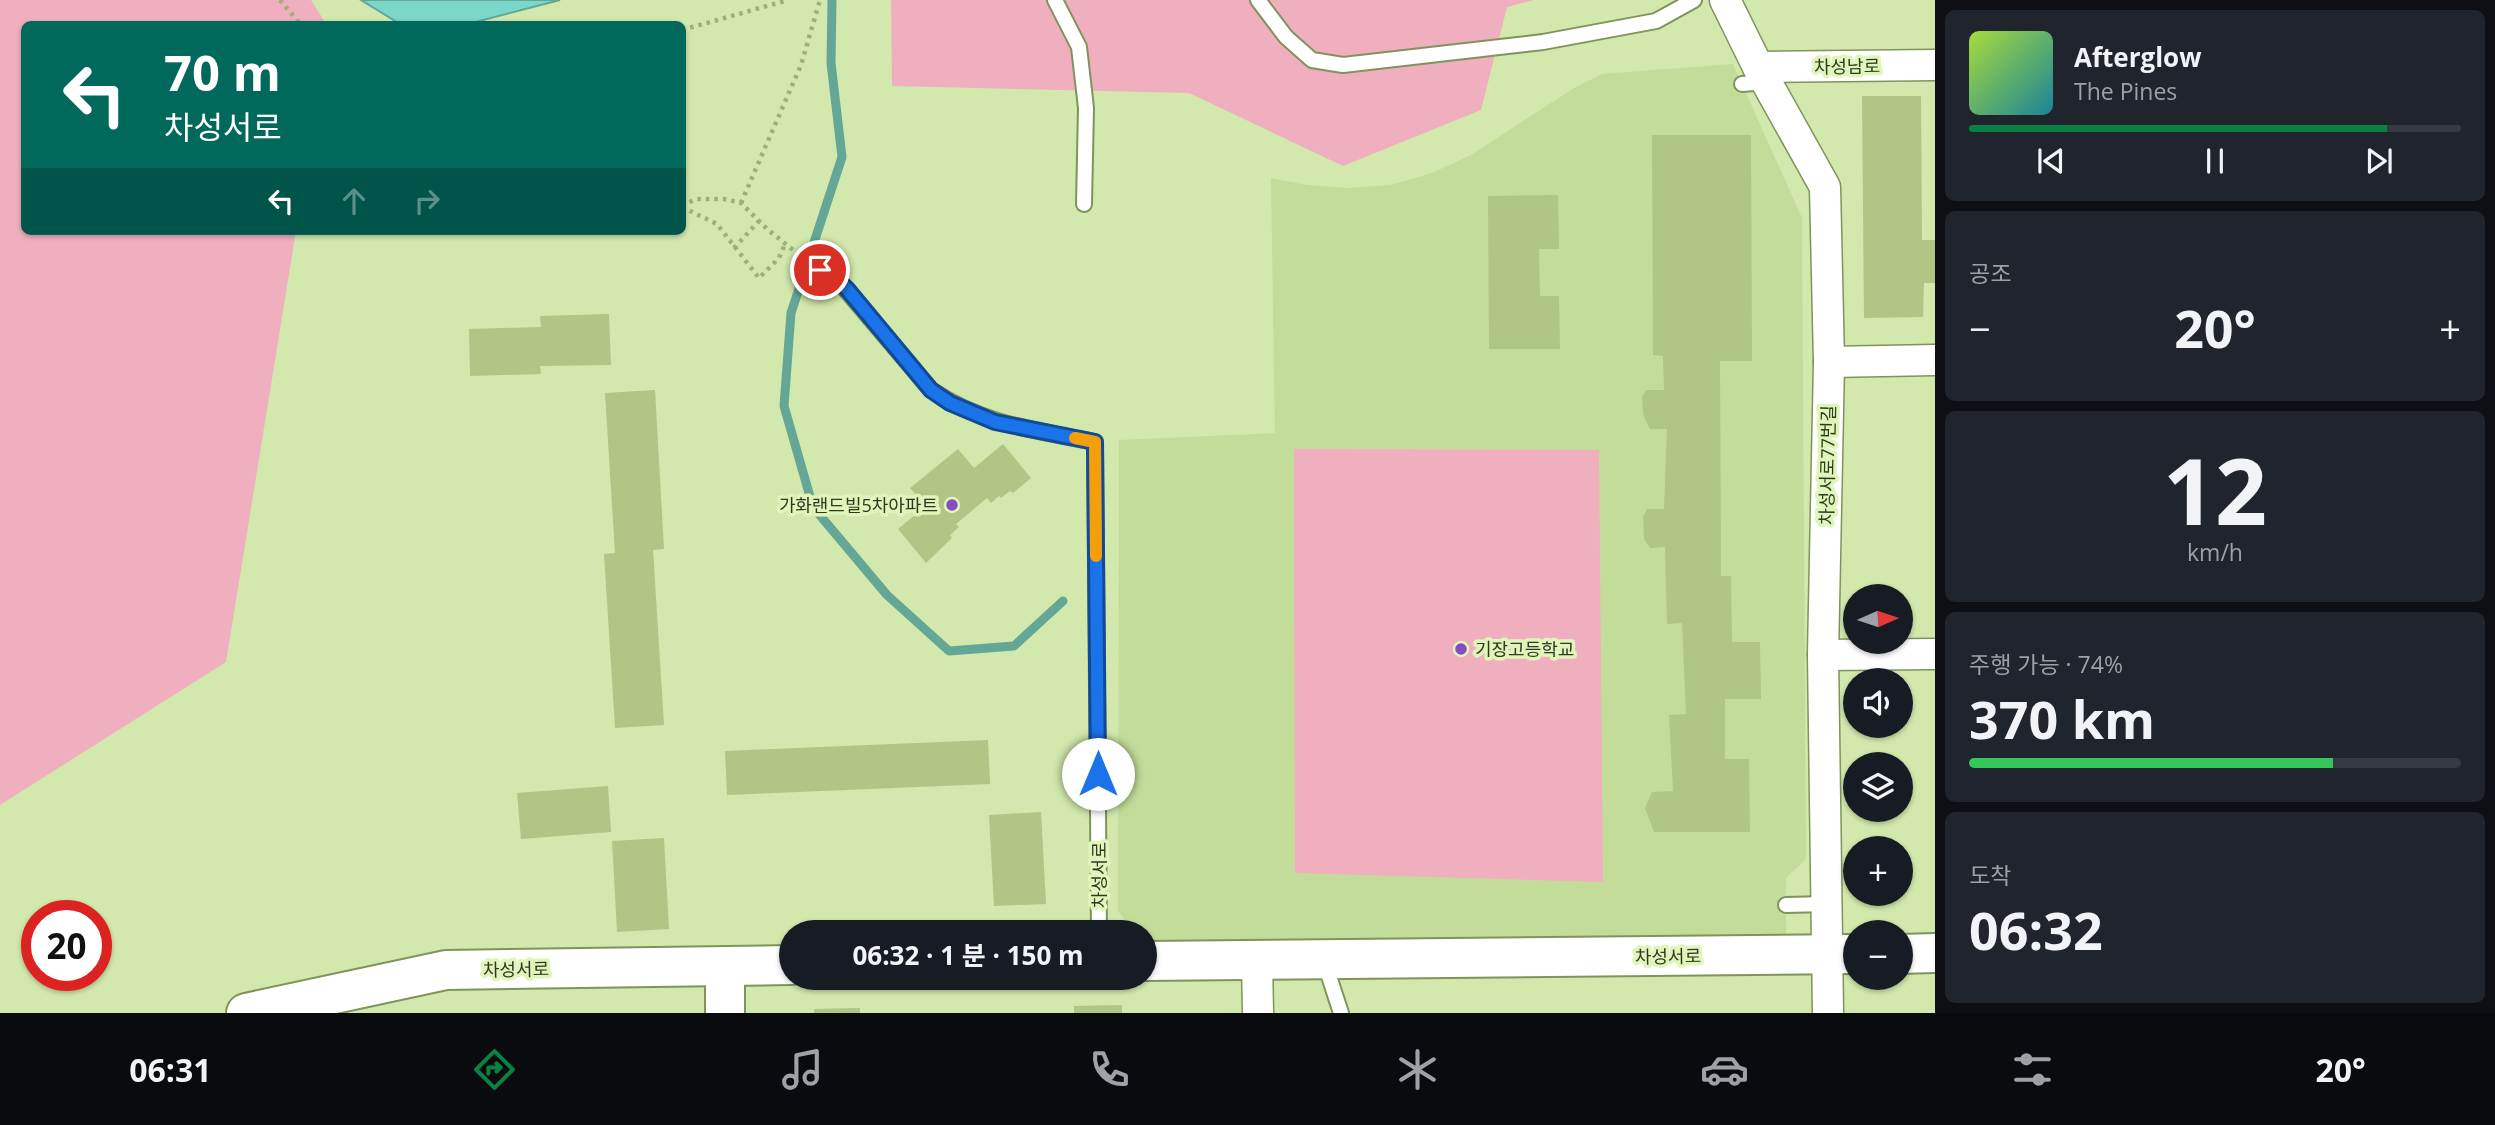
<!DOCTYPE html>
<html lang="ko">
<meta charset="utf-8">
<style>
body{margin:0;font-family:"Open Sans","Noto Sans KR",sans-serif;background:#20242c;color:#f1f3f6;height:100vh;display:flex;flex-direction:column;font-size:26px;white-space:nowrap}
*{box-sizing:border-box;margin:0}
p{font-size:23px;color:#9ea1a6}
.icon{flex:none;width:38px;height:38px;fill:none;stroke:currentColor;stroke-width:2;stroke-linecap:round;stroke-linejoin:round}
.map{position:relative;flex:1;overflow:hidden}
.side{display:flex;flex-direction:column;gap:10px;padding:10px;background:#0d0f14;width:560px}
.side>*{flex:none}
.hud{position:absolute;left:21px;top:21px;width:665px;height:214px;border-radius:10px;box-shadow:0 2px 5px #0004;background:#00695c;color:#fff;overflow:hidden}
.needle{width:46px;rotate:87deg}
.buttons{position:absolute;left:1843px;top:584px;display:grid;gap:14px}
.buttons a{display:grid;place-items:center;width:70px;height:70px;border-radius:50%;background:#171b24;box-shadow:0 2px 5px #0004;font-size:35px}
.speed{position:absolute;left:21px;top:900px;display:flex;gap:14px;font-size:35px;font-weight:700;text-align:center}
.speed>*{display:grid;place-content:center;width:91px;height:91px;border-radius:50%;background:#171b24;box-shadow:0 2px 5px #0004;line-height:1}
.speed .limit{border:10px solid #d22;background:#fff;color:#111}
.pin{position:absolute;display:grid;place-items:center;width:60px;height:60px;color:#fff;margin:-30px;border:4px solid #fff;border-radius:50%;box-shadow:0 2px 7px #0007}
.me{position:absolute;width:77px;margin:-38px;rotate:0deg;stroke-linejoin:round;filter:drop-shadow(0 0 5px #0008)}
.turn{display:flex;align-items:center;gap:24px;height:147px;padding:0 28px;font-size:32px}
.turn .icon{width:91px;height:91px;stroke-width:2.5}
.turn b{display:block;font-size:49px;line-height:60px}
.lanes{display:flex;align-items:center;height:66px;padding:0 28px;background:#0003;justify-content:center;gap:35px;direction:ltr}
.lanes .off{opacity:.35}
.big{font-size:52px;font-weight:700;line-height:1.1}
.side .tile{flex:1;display:flex;flex-direction:column;justify-content:center;gap:10px;min-width:0;padding:0 24px;border-radius:10px;background:#20242c}
.side .dial{align-items:center;gap:0}
.dial b{font-size:91px;line-height:1}
.song{display:flex;align-items:center;gap:21px}
.cover{width:84px;height:84px;border-radius:10px;background:linear-gradient(135deg,hsl(80 70% 55%),hsl(190 70% 35%))}
.played{height:7px;border-radius:4px;background:linear-gradient(90deg,#0b8043 85%,#363941 85%)}
.keys{display:flex;justify-content:space-around;direction:ltr}
.heat{display:flex;justify-content:space-between;align-items:center;font-size:38px;direction:ltr}
.charge{height:10px;border-radius:5px;background:linear-gradient(90deg,#34c759 74%,#363941 0)}
.trip{position:absolute;left:779px;top:920px;width:378px;height:70px;border-radius:35px;background:#171b24;box-shadow:0 2px 5px #0004;font-weight:700;line-height:70px;text-align:center}
.tabs{display:flex;height:112px;justify-content:space-around;align-items:center;background:#090b0e;color:#9ea1a6}
.tabs .icon{width:49px;height:49px}
.tabs .selected{color:#0b8043}
.tabs b{font-size:32px;color:#f1f3f6}
main{display:flex;flex:1;min-height:0}
.map>svg:first-child{display:block}
</style>
<main>
<div class="map">
<svg width="1935" height="1013" viewBox="0 0 1935 1013">
<rect width="100%" height="100%" fill="#d2e8ac"/>
<polygon fill="#c4dc99" points="1733,64 1802,218 1806,859 1786,878 1786,938 1145,943 1144,933 1135,933 1118,911 1119,440 1275,433 1271,178 1306,185 1348,188 1391,185 1432,173 1471,155 1574,88 1602,74"/>
<g fill="#f0afbe">
<polygon points="0,0 311,0 326,24 24,24 24,231 296,231 226,662 0,805"/>
<polygon points="891,0 1534,0 1507,7 1481,110 1343,166 1189,93 892,86"/>
<polygon points="1294,449 1599,450 1603,882 1295,873"/>
</g>
<polygon fill="#7ad7ca" stroke="#64a797" stroke-width="2" points="361,0 560,0 468,24 400,24"/>
<g fill="none" stroke-linecap="round" stroke-linejoin="round">
<polyline stroke="#64a797" stroke-width="9" points="832,0 831,63 842,157 791,313 784,406 813,507 887,595 949,651 1014,646 1063,601"/>
</g>
<g fill="#afc684">
<polygon points="1862,96 1921,96 1922,240 1935,240 1935,283 1924,283 1923,317 1864,318"/>
<polygon points="1652,135 1751,135 1752,361 1720,361 1721,576 1731,576 1732,642 1760,642 1761,699 1725,699 1725,759 1749,759 1750,832 1654,832 1645,808 1652,792 1673,791 1669,715 1686,714 1682,623 1667,624 1665,547 1650,548 1644,539 1643,517 1647,509 1664,509 1667,429 1650,429 1643,414 1642,397 1646,390 1664,390 1663,356 1653,355"/>
<polygon points="1558,195 1559,249 1539,249 1540,296 1559,296 1560,349 1489,349 1488,196"/>
<polygon points="609,314 611,365 540,366 541,374 470,376 469,329 541,327 540,316"/>
<polygon points="655,390 664,549 653,550 664,725 615,728 604,554 615,553 605,393"/>
<polygon points="1003,444 1031,478 1013,493 1010,491 1001,498 999,496 991,503 987,498 956,524 959,527 950,535 952,538 926,563 898,529 926,506 910,488 958,449 974,468"/>
<polygon points="988,740 990,784 727,795 725,751"/>
<polygon points="608,786 611,832 521,839 517,793"/>
<polygon points="1041,812 1046,904 994,906 989,815"/>
<polygon points="664,838 669,929 617,932 612,841"/>
<polygon points="1122,1005 1122,1013 1074,1013 1074,1006"/>
<polygon points="860,1008 860,1013 814,1013 814,1009"/>
</g>
<g fill="none" stroke-linecap="round" stroke-linejoin="round">
<defs>
<g id="lane">
<polyline points="1055,0 1079,47 1086,108 1084,204"/>
<polyline points="1258,0 1286,37 1312,60 1343,65 1543,42 1656,21 1694,0"/>
<polyline points="1742,84 1766,82"/>
<path d="M820 269 835 277 931 390C984 425 1034 430 1095 442L1099 933"/>
<polyline points="1786,905 1826,904"/>
<polyline points="1324,961 1341,1013"/>
</g>
<g id="street">
<polyline points="1725,0 1758,67 1825,187 1829,362 1823,655 1828,1013"/>
<polyline points="1758,67 1935,65"/>
<polyline points="1829,362 1935,360"/>
<polyline points="1823,655 1935,654"/>
<polyline points="1257,961 1258,1013"/>
</g>
<g id="secondary">
<polyline points="1900,954 1935,953"/>
<polyline points="1144,961 1855,954"/>
<polyline points="725,966 725,1013"/>
<polyline points="246,1013 446,970 791,965"/>
</g>
</defs>
<use href="#lane" stroke="#80935b" stroke-width="18"/>
<use href="#street" stroke="#80935b" stroke-width="33"/>
<use href="#secondary" stroke="#80935b" stroke-width="42"/>
<g stroke="#9eaf7f" stroke-width="4.5" stroke-dasharray="3.5 5" stroke-linecap="butt">
<polyline points="280,0 300,24"/>
<polyline points="682,30 788,0"/>
<polyline points="741,203 801,65 820,0"/>
<polyline points="682,206 696,199 724,199 741,203 767,229 802,257"/>
<polyline points="682,207 717,224 759,278 779,258 785,244"/>
<polyline points="734,248 759,221"/>
</g>
<use href="#lane" stroke="#fff" stroke-width="14"/>
<use href="#street" stroke="#fff" stroke-width="30"/>
<use href="#secondary" stroke="#fff" stroke-width="38"/>
</g>
<g fill="none" stroke-linecap="round" stroke-linejoin="round">
<defs>
<polyline id="route" points="820,270 835,277 847,289 931,390 950,403 995,422 1095,442 1098,774"/>
</defs>
<use href="#route" stroke="#114b97" stroke-width="18"/>
<use href="#route" stroke="#1a73e8" stroke-width="12"/>
<polyline stroke="#f59e0b" stroke-width="12" points="1075,438 1095,442 1096,556"/>
</g>
<g fill="#864bc1" stroke="#dff5b9" stroke-width="2.5">
<circle cx="952" cy="505" r="7"/>
<circle cx="1461" cy="649" r="7"/>
</g>
<g text-anchor="middle" dominant-baseline="central" stroke-width="7" stroke-linejoin="round" paint-order="stroke">
<g font-size="18" fill="#303821" stroke="#dff5b9">
<text transform="translate(1847 66) rotate(-1)">차성남로</text>
<text transform="translate(1827 465) rotate(-89)">차성서로77번길</text>
<text transform="translate(1099 875) rotate(-90)">차성서로</text>
<text transform="translate(1668 956) rotate(-1)">차성서로</text>
<text transform="translate(516 969) rotate(-1)">차성서로</text>
</g>
<g font-size="18" fill="#303821" stroke="#dff5b9" text-anchor="end">
<text x="938" y="505">가화랜드빌5차아파트</text>
<text x="1475" y="649" text-anchor="start">기장고등학교</text>
</g>
</g>
</svg>
<div class="buttons">
<a><svg class="needle" viewBox="-14 -14 28 28"><path d="M0-13l5 13h-10z" fill="#e53935"/><path d="M0 13l5-13h-10z" fill="#9ea1a6"/></svg></a>
<a><svg class="icon" aria-label="sound" viewBox="0 0 24 24"><path d="M4 9h4l5-4v14l-5-4H4zM17 9q2 3 0 6"/></svg></a>
<a><svg class="icon" aria-label="layers" viewBox="0 0 24 24"><path d="M12 4l9 5-9 5-9-5zM3 14l9 5 9-5"/></svg></a>
<a>+</a>
<a>−</a>
</div>
<div class="speed"><div class="limit">20</div></div>
<div class="pin" style="left:820px;top:270px;background:#d93025"><svg class="icon" aria-label="arrive" viewBox="0 0 24 24"><path d="M6 21V4h12l-3 4 3 4H6"/></svg></div>
<svg class="me" style="left:1098px;top:774px" viewBox="-20 -20 40 40"><circle r="19" fill="#fff"/><path d="M0-13L10 11 0 6-10 11z" fill="#1a73e8"/></svg>
<div class="trip">06:32 · 1 분 · 150 m</div>
<div class="hud">
<div class="turn"><svg class="icon" aria-label="left" viewBox="0 0 24 24"><path d="M17 20v-9H6M10 6l-5 5 5 5"/></svg><div><b>70 m</b>차성서로</div></div>
<div class="lanes"><svg class="icon" aria-label="left" viewBox="0 0 24 24"><path d="M17 20v-9H6M10 6l-5 5 5 5"/></svg><svg class="icon off" aria-label="ahead" viewBox="0 0 24 24"><path d="M12 20V5M6 11l6-6 6 6"/></svg><svg class="icon off" aria-label="right" viewBox="0 0 24 24"><path d="M7 20v-9h11M14 6l5 5-5 5"/></svg></div>
</div>
</div>
<section class="side">
<div class="tile">
<div class="song"><i class="cover"></i><div><b>Afterglow</b><p>The Pines</p></div></div>
<div class="played"></div>
<div class="keys"><svg class="icon" aria-label="previous" viewBox="0 0 24 24"><path d="M18 5L8 12l10 7zM5 5v14"/></svg><svg class="icon" aria-label="pause" viewBox="0 0 24 24"><path d="M8 5v14M16 5v14"/></svg><svg class="icon" aria-label="next" viewBox="0 0 24 24"><path d="M6 5l10 7-10 7zM19 5v14"/></svg></div>
</div>
<div class="tile"><p>공조</p>
<div class="heat"><a>−</a><b class="big">20°</b><a>+</a></div>
</div>
<div class="tile dial"><b>12</b><p>km/h</p></div>
<div class="tile"><p>주행 가능 · 74%</p><b class="big">370 km</b><div class="charge"></div></div>
<div class="tile"><p>도착</p><b class="big">06:32</b></div>
</section>
</main>
<nav class="tabs">
<b>06:31</b>
<svg class="icon selected" aria-label="directions" viewBox="0 0 24 24"><path d="M12 3l9 9-9 9-9-9zM9 14v-3h6M13 9l2 2-2 2"/></svg>
<svg class="icon" aria-label="music" viewBox="0 0 24 24"><path d="M9 18V5l10-2v13"/><circle cx="6" cy="18" r="3"/><circle cx="16" cy="16" r="3"/></svg>
<svg class="icon" aria-label="phone" viewBox="0 0 24 24"><path d="M5 4h4l2 5-3 2q2 4 5 5l2-3 5 2v4C11 20 4 13 5 4z"/></svg>
<svg class="icon" aria-label="climate" viewBox="0 0 24 24"><path d="M12 3v18M4 7l16 10M4 17L20 7"/></svg>
<svg class="icon" aria-label="car" viewBox="0 0 24 24"><path d="M5 17H2v-5l4-1 3-4h7l3 4 3 1v5h-3M9 17h6M6 11h13"/><circle cx="7" cy="17" r="2"/><circle cx="17" cy="17" r="2"/></svg>
<svg class="icon" aria-label="filters" viewBox="0 0 24 24"><path d="M4 7h16M4 17h16"/><circle cx="9" cy="7" r="2"/><circle cx="15" cy="17" r="2"/></svg>
<b>20°</b>
</nav>
